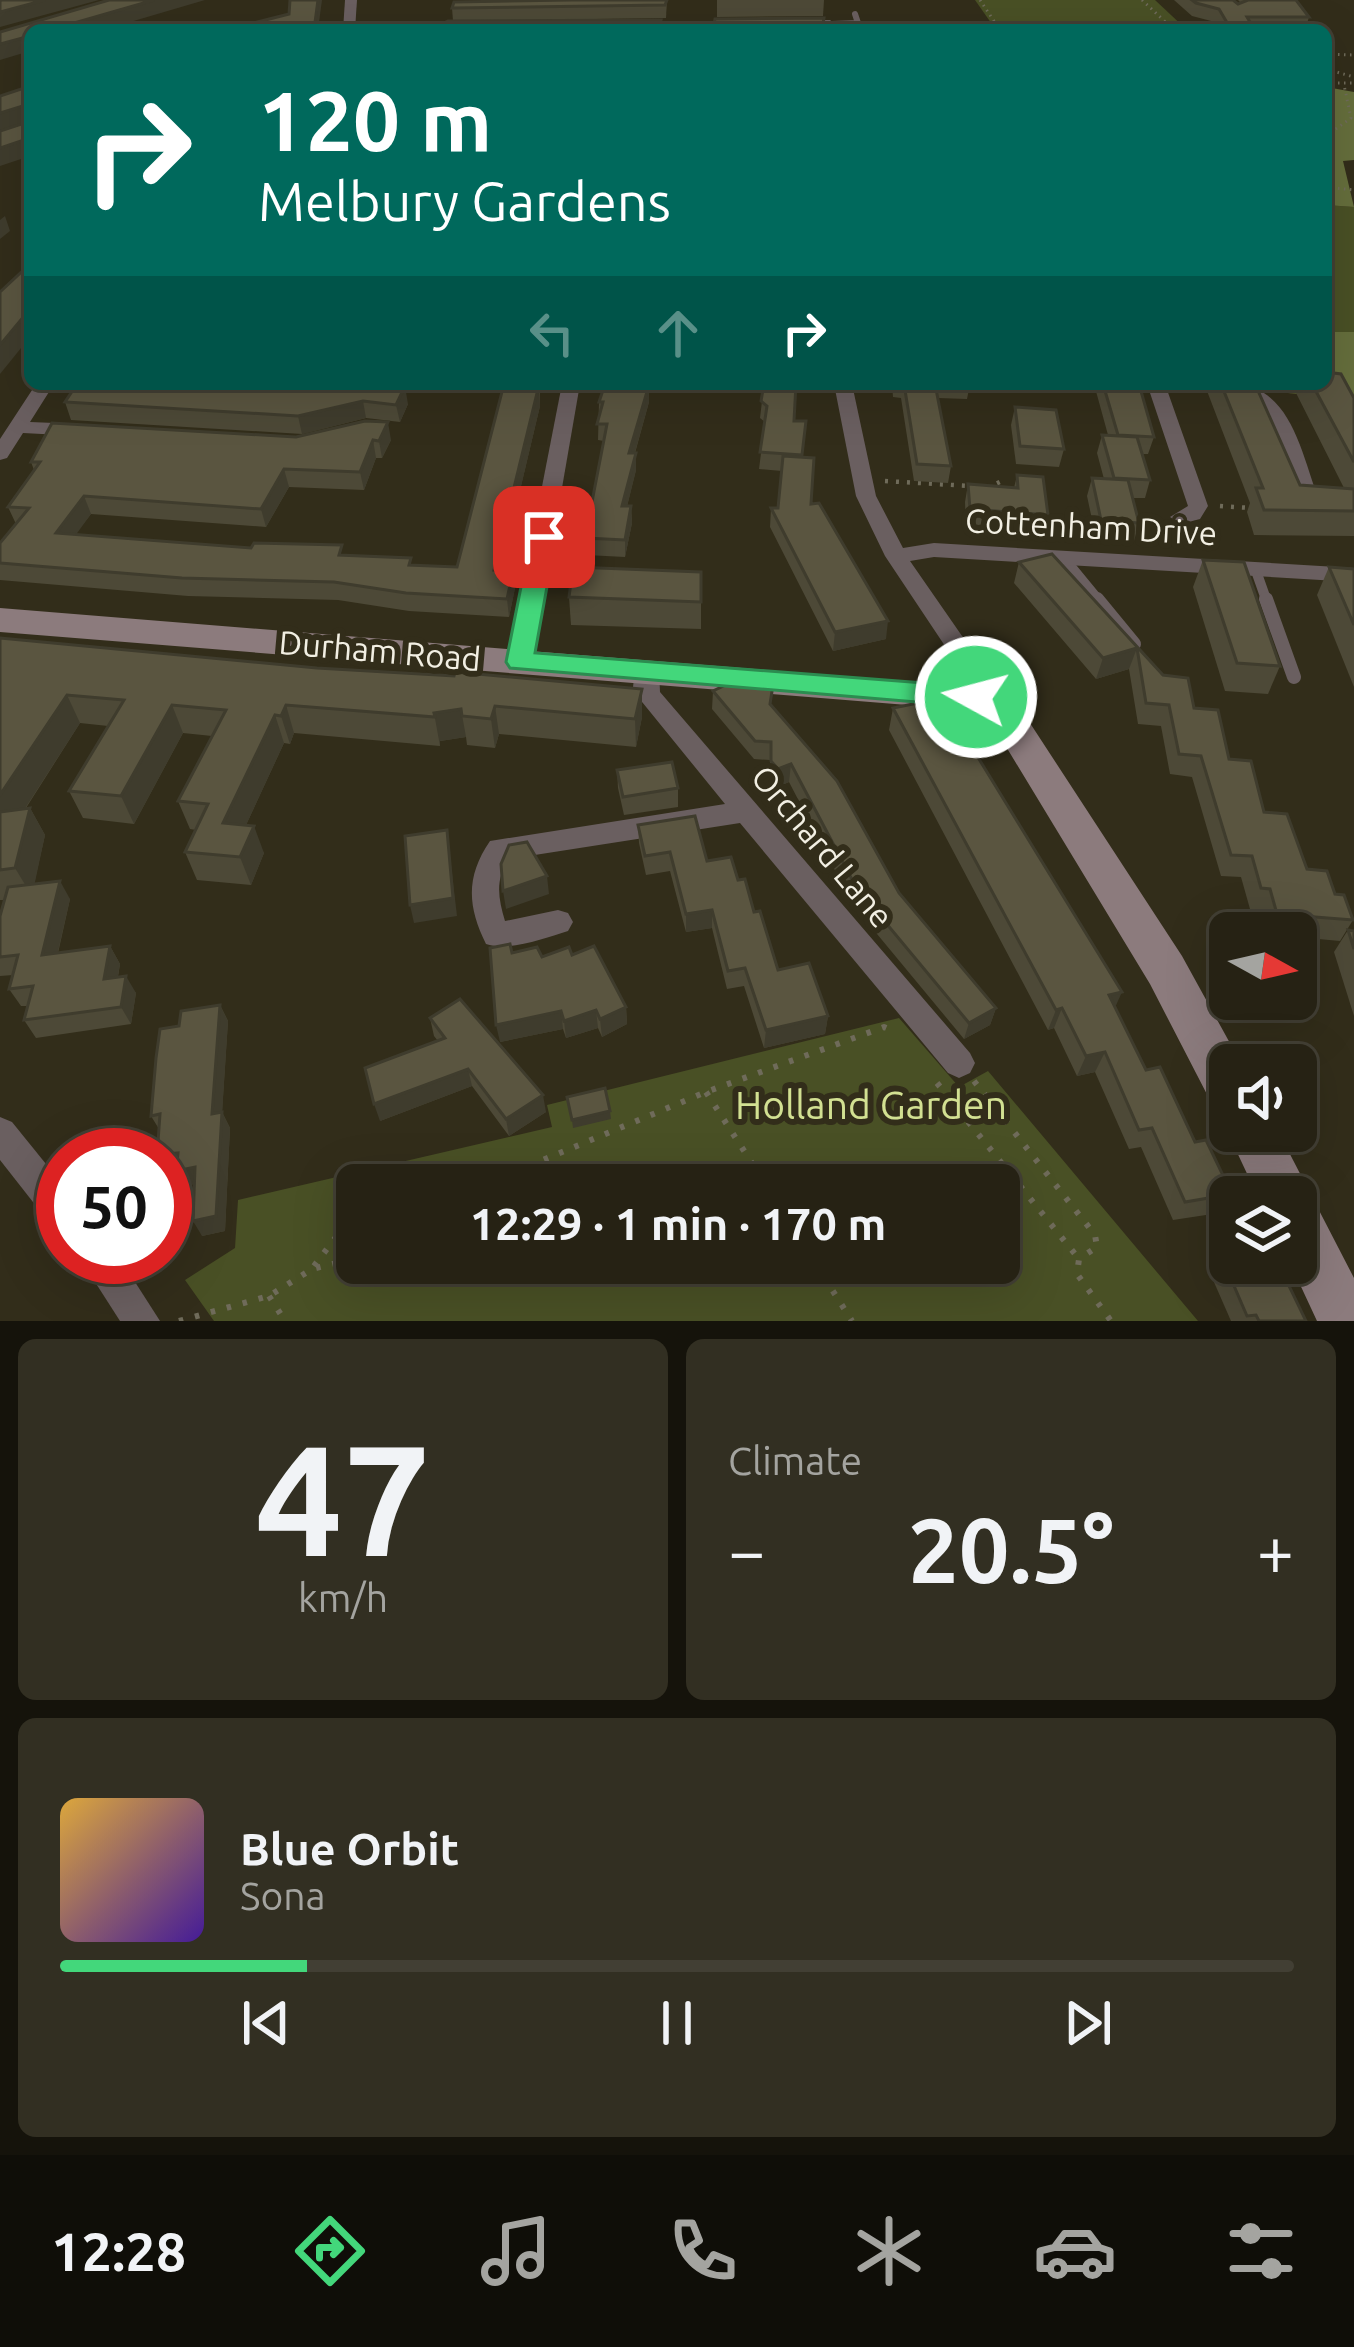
<!DOCTYPE html>
<meta charset="utf-8">
<style>
body{margin:0;font-family:Ubuntu,sans-serif;background:#322f22;color:#f1f3f6;height:100vh;display:flex;flex-direction:column;font-size:45px;white-space:nowrap}
*{box-sizing:border-box;margin:0}
p{font-size:39px;color:#a4a4a0}
.icon{flex:none;width:66px;height:66px;fill:none;stroke:currentColor;stroke-width:2;stroke-linecap:round;stroke-linejoin:round}
.map{position:relative;height:1321px;overflow:hidden}
.side{display:flex;flex-direction:column;gap:18px;padding:18px;background:#15130b;flex:1}
.side>*{flex:none}
.guide{position:absolute;left:24px;top:24px;width:1308px;height:366px;border-radius:18px;box-shadow:0 12px 48px #0002,0 0 0 3px #423f34;background:#00695c;color:#fff;overflow:hidden}
.needle{width:78px;rotate:98deg}
.fabs{position:absolute;left:1209px;top:912px;display:grid;gap:24px}
.fabs a{display:grid;place-items:center;width:108px;height:108px;border-radius:18px;background:#262214;box-shadow:0 12px 48px #0002,0 0 0 3px #423f34;font-size:60px}
.speed{position:absolute;left:36px;top:1128px;display:flex;gap:24px;font-size:60px;font-weight:700;text-align:center}
.speed>*{display:grid;place-content:center;width:156px;height:156px;border-radius:50%;background:#262214;box-shadow:0 12px 48px #0002,0 0 0 3px #423f34;line-height:1}
.speed .limit{border:18px solid #d22;background:#fff;color:#111}
.pin{position:absolute;display:grid;place-items:center;width:102px;height:102px;color:#fff;margin:-51px;border-radius:24px;box-shadow:0 6px 18px #0006}
.me{position:absolute;width:132px;margin:-66px;rotate:277deg;stroke-linejoin:round;filter:drop-shadow(0 0 9px #0008)}
.turn{display:flex;align-items:center;gap:42px;height:252px;padding:0 36px;font-size:54px}
.turn .icon{width:156px;height:156px;stroke-width:2.5}
.turn b{display:block;font-size:84px;line-height:102px}
.lanes{display:flex;align-items:center;height:114px;padding:0 36px;background:#0003;justify-content:center;gap:60px;direction:ltr}
.lanes .off{opacity:.35}
.big{font-size:90px;font-weight:700;line-height:1.1}
.side .widget{flex:1;display:flex;flex-direction:column;justify-content:center;gap:18px;min-width:0;padding:0 42px;border-radius:18px;background:#322f22}
.side .dial{align-items:center;gap:0}
.dial b{font-size:156px;line-height:1}
.song{display:flex;align-items:center;gap:36px}
.cover{width:144px;height:144px;border-radius:18px;background:linear-gradient(135deg,hsl(40 70% 55%),hsl(260 70% 35%))}
.played{height:12px;border-radius:6px;background:linear-gradient(90deg,#43d77b 20%,#423f34 20%)}
.keys{display:flex;justify-content:space-around;direction:ltr}
.heat{display:flex;justify-content:space-between;align-items:center;font-size:66px;direction:ltr}
.side .tiles{flex:1;display:grid;gap:18px;grid-template-columns:1fr 1fr}
.widget:last-child{grid-column:span 2}
.trip{position:absolute;left:336px;top:1164px;width:684px;height:120px;border-radius:18px;background:#262214;box-shadow:0 12px 48px #0002,0 0 0 3px #423f34;font-weight:700;line-height:120px;text-align:center}
.tabs{display:flex;height:192px;justify-content:space-around;align-items:center;background:#0f0e08;color:#a4a4a0}
.tabs .icon{width:84px;height:84px}
.tabs .on{color:#43d77b}
.tabs b{font-size:54px;color:#f1f3f6}
.map>svg:first-child{display:block}
</style>
<div class="map">
<svg width="1354" height="1321" viewBox="0 0 1354 1321">
<rect width="100%" height="100%" fill="#322d1a"/>
<g fill="#495025" fill-rule="evenodd">
<polygon points="975,0 1155,0 1187,30 996,30"/>
<polygon points="1326,205 1354,207 1354,332 1326,332"/>
<path d="M899 1018 959 1087 988 1071 1198 1321H214L185 1280 235 1248 238 1200 552 1127 547 1105ZM357 1185H999V1263H357Z"/>
</g>
<g fill="#656e3c">
<polygon points="1326,87 1354,92 1354,160 1343,161 1354,207 1326,205"/>
<path d="M1326 332H1354V397C1321 391 1282 399 1253 384H1326Z"/>
</g>
<g fill="none" stroke-linecap="round" stroke-linejoin="round">
<g stroke="#6f6b5a" stroke-width="3" stroke-dasharray="1.5 4.5" stroke-linecap="butt">
<polyline points="980,0 1000,30"/>
<polyline points="1142,0 1174,30"/>
<polyline points="1326,54 1354,55"/>
<polyline points="1326,69 1354,77"/>
<polyline points="1326,83 1354,83"/>
<polyline points="1326,136 1351,118 1344,85"/>
<polyline points="1326,187 1354,190"/>
</g>
<g stroke="#6f6b5a" stroke-width="4.5" stroke-dasharray="3 8" stroke-linecap="butt">
<polyline points="885,481 970,486"/>
<polyline points="987,488 1002,481"/>
<polyline points="1220,506 1251,508"/>
</g>
<g stroke="#6f6b5a" stroke-width="6" stroke-dasharray="4.5 12" stroke-linecap="butt">
<polyline points="974,1081 1095,1235 1097,1247 1079,1259 1077,1274 1111,1321"/>
<polyline points="937,1083 1079,1259"/>
<polyline points="706,1092 766,1185"/>
<polyline points="483,1185 706,1092 884,1027 896,1032"/>
<polyline points="815,1263 852,1321"/>
<polyline points="314,1266 336,1237 357,1226"/>
<polyline points="269,1296 285,1321"/>
<polyline points="179,1321 269,1296 312,1269 357,1258"/>
</g>
<polyline stroke="#6a5f60" stroke-width="6" points="832,24 858,23 855,14"/>
<g stroke="#6a5f60" stroke-width="10">
<polyline points="1063,557 1100,602"/>
<polyline points="1255,568 1267,602"/>
</g>
<g stroke="#6a5f60" stroke-width="14">
<polyline points="1097,599 1134,644"/>
<polyline points="1266,599 1294,677"/>
</g>
<g fill="#6a5f60" fill-rule="evenodd">
<polygon points="345,0 357,0 355,30 343,30"/>
<polygon points="793,20 830,20 842,30 789,25"/>
<polygon points="746,21 750,26 650,30 625,27 631,24"/>
<polygon points="36,384 54,384 30,422 80,424 90,430 80,436 23,433 7,458 0,460 0,439"/>
<polygon points="562,384 580,384 532,661 520,669 508,661"/>
<polygon points="834,384 852,384 876,496 903,548 934,543 1354,568 1354,582 934,557 910,561 987,672 984,703 966,703 963,673 885,556 856,496"/>
<polygon points="1147,384 1165,384 1208,506 1200,519 1181,524 1170,517 1188,506"/>
<path d="M1231 384C1291 384 1301 453 1319 500L1316 504H1302L1299 500 1265 410Z"/>
<path d="M647 662 659 670 660 692 970 1053 975 1063 970 1073 959 1078 948 1073 740 823 509 859C495 879 498 898 505 921L558 910 568 913 573 922 568 931C546 938 508 952 486 944 467 906 466 876 490 841L725 804 638 697 633 687 635 670Z"/>
<polygon points="0,1117 12,1122 63,1185 63,1230 51,1225 0,1160"/>
<polygon points="79,1257 119,1257 160,1321 120,1321"/>
</g>
<g fill="#8c7b7d" fill-rule="evenodd">
<polygon points="0,608 988,688 1005,696 1028,720 1182,956 1242,1065 1230,1065 1230,1113 1213,1106 1150,984 1002,740 969,710 0,632"/>
<polygon points="1230,1124 1230,1131 1278,1131 1354,1278 1354,1321 1317,1321 1290,1263 1296,1263 1296,1197 1258,1197 1227,1131"/>
</g>
</g>
<g fill="#4d4937">
<polygon points="667,0 666,18 453,21 452,8"/>
<polygon points="717,0 824,0 823,16 717,17"/>
<polygon points="1174,0 1233,0 1238,4 1241,3 1238,0 1296,0 1309,17 1305,30 1220,30 1215,22 1192,16"/>
<polygon points="824,18 823,30 713,30 715,19"/>
<polygon points="77,384 408,404 400,422 366,418 302,434 71,420 65,402"/>
<polygon points="504,384 539,384 540,389 540,406 501,570 513,571 515,588 509,617 409,611 338,600 188,596 0,580 0,543 16,524 8,507 34,470 31,462 296,437 391,440 382,458 376,458 364,490 289,487 266,527 91,514 75,534 345,555 412,565 457,567"/>
<polygon points="759,384 796,384 794,421 806,421 802,457 811,504 886,639 833,651 770,527 771,508 778,508 782,471 759,469 765,422 760,418 764,384"/>
<polygon points="892,384 970,384 967,399 938,398 951,466 948,483 914,481 901,398 893,397"/>
<polygon points="1094,384 1139,384 1154,437 1148,454 1142,454 1150,480 1145,498 1133,498 1139,523 1134,541 1096,538 1087,496 1092,478 1104,479 1097,453 1102,435 1108,435"/>
<polygon points="1209,384 1255,384 1300,485 1344,488 1296,393 1299,384 1326,384 1354,398 1354,536 1254,535 1247,512 1250,503 1207,391"/>
<polygon points="649,385 649,402 635,453 636,470 627,506 631,506 632,523 625,557 586,555 585,538 604,441 598,440 599,402"/>
<polygon points="1015,407 1064,449 1059,467 1016,464 1011,425"/>
<polygon points="1017,475 1048,515 1043,533 966,527 965,502 968,484 1014,488"/>
<polygon points="1052,554 1194,708 1264,812 1307,869 1335,894 1353,920 1340,941 1296,937 1296,933 1265,933 1259,910 1250,909 1241,877 1221,876 1192,777 1170,774 1161,726 1138,724 1129,669 1096,679 1014,583 1019,562"/>
<polygon points="1203,560 1280,666 1268,694 1225,691 1193,587"/>
<polygon points="1329,567 1354,569 1354,687 1317,595"/>
<polygon points="701,572 701,629 571,625 569,597"/>
<polygon points="0,638 317,668 642,689 642,717 636,747 499,734 495,748 467,745 466,737 440,741 440,746 294,733 290,744 284,743 246,825 264,853 251,885 197,880 185,852 196,830 190,829 178,801 212,736 183,733 134,824 83,818 69,791 108,726 80,723 26,808 30,808 45,835 34,884 70,899 58,953 110,946 120,964 118,977 136,993 131,1024 36,1038 24,1020 28,1006 21,1006 9,989 13,975 0,976 0,916 4,900 0,900"/>
<polygon points="713,691 771,705 899,893 996,1008 990,1025 964,1039 853,905 789,782 777,787 770,779 770,760 754,759 712,709"/>
<polygon points="893,708 1115,1007 1146,1070 1232,1194 1219,1213 1173,1220 1141,1147 1129,1149 1095,1072 1077,1076 1054,1028 1048,1030 889,730"/>
<polygon points="617,770 678,788 678,807 624,815 618,788"/>
<polygon points="638,825 707,861 738,880 754,912 778,970 828,1016 825,1034 764,1048 744,986 727,989 712,928 686,932 670,871 646,875 639,843"/>
<polygon points="1348,930 1354,931 1354,1016 1334,952"/>
<polygon points="512,953 542,957 572,955 626,1007 627,1024 602,1037 598,1028 566,1038 563,1029 500,1042"/>
<polygon points="220,1005 228,1021 222,1112 230,1128 225,1231 202,1236 194,1184 186,1186 176,1170 167,1172 165,1169 165,1155 159,1129 151,1116 179,1026"/>
<polygon points="430,1018 546,1112 509,1136 472,1086 380,1121 438,1041 434,1036"/>
<polygon points="1222,1258 1306,1321 1231,1321 1210,1273"/>
</g>
<g fill="#3f3c2d">
<polygon points="45,0 99,0 0,27 0,12"/>
<polygon points="154,0 205,0 103,30 50,30"/>
<polygon points="318,0 322,0 318,30 314,30"/>
<polygon points="30,36 30,51 0,60 0,44"/>
<polygon points="23,106 29,122 0,130 0,113"/>
<polygon points="30,138 30,156 0,166 0,148"/>
<polygon points="5,216 10,231 0,239 0,220"/>
<polygon points="30,309 30,337 0,374 0,345"/>
<polygon points="533,384 539,384 540,406 497,588 494,570"/>
<polygon points="649,385 649,402 630,470 629,453"/>
<polygon points="405,386 408,404 400,422 396,405"/>
<polygon points="363,401 366,418 302,434 298,416"/>
<polygon points="388,422 391,440 382,458 379,441"/>
<polygon points="373,440 376,458 364,490 360,472"/>
<polygon points="636,453 636,470 623,523 622,506"/>
<polygon points="284,469 289,487 266,527 261,509"/>
<polygon points="84,496 91,514 64,551 56,533"/>
<polygon points="631,506 632,523 625,557 625,540"/>
<polygon points="513,571 515,588 509,617 507,599"/>
<polygon points="888,621 886,639 833,651 835,632"/>
<polygon points="1137,648 1129,669 1096,679 1103,658"/>
<polygon points="642,689 642,717 636,747 635,719"/>
<polygon points="67,695 80,723 4,841 0,834 0,795"/>
<polygon points="172,705 183,733 134,824 121,796"/>
<polygon points="286,705 294,733 290,744 281,716"/>
<polygon points="495,706 499,734 495,748 491,719"/>
<polygon points="461,709 466,737 440,741 440,746 434,713"/>
<polygon points="275,715 284,743 234,851 223,823"/>
<polygon points="791,764 789,782 777,787 778,769"/>
<polygon points="30,808 45,835 32,896 15,868"/>
<polygon points="254,826 264,853 251,885 240,857"/>
<polygon points="447,830 457,916 414,923 410,905"/>
<polygon points="547,876 549,894 506,909 503,891"/>
<polygon points="60,881 70,899 53,973 42,955"/>
<polygon points="712,910 712,928 686,932 686,914"/>
<polygon points="110,946 120,964 114,996 104,979"/>
<polygon points="126,976 136,993 131,1024 121,1007"/>
<polygon points="1122,992 1113,1012 1109,995"/>
<polygon points="220,1005 228,1021 221,1130 212,1114"/>
<polygon points="626,1007 627,1024 602,1037 600,1019"/>
<polygon points="996,1008 990,1025 964,1039 969,1023"/>
<polygon points="1062,1008 1054,1028 1048,1030 1056,1010"/>
<polygon points="596,1010 598,1028 566,1038 564,1021"/>
<polygon points="561,1011 563,1029 500,1042 496,1025"/>
<polygon points="828,1016 825,1034 764,1048 766,1030"/>
<polygon points="1105,1052 1095,1072 1077,1076 1086,1056"/>
<polygon points="468,1069 472,1086 380,1121 374,1104"/>
<polygon points="543,1095 546,1112 509,1136 506,1119"/>
<polygon points="610,1111 611,1119 573,1128 572,1120"/>
<polygon points="222,1112 230,1128 225,1231 202,1236 193,1221"/>
<polygon points="178,1153 187,1168 167,1172 165,1169 165,1155"/>
<polygon points="195,1167 204,1182 186,1186 176,1171"/>
</g>
<g fill="#5a5540" stroke="#3f3c2d" stroke-width="3">
<polygon points="2,0 45,0 0,12 0,1"/>
<polygon points="109,0 154,0 50,30 30,30 30,36 0,44 0,32"/>
<polygon points="290,0 318,0 314,30 226,30 289,14"/>
<polygon points="571,0 667,0 665,5 452,8 454,2"/>
<polygon points="1192,0 1233,0 1238,4 1248,0 1296,0 1309,17 1247,17 1253,27 1229,26 1219,9 1196,3"/>
<polygon points="824,18 822,30 799,30 800,23 738,23 738,30 713,30 715,19"/>
<polygon points="661,20 658,30 441,30 442,24 448,21"/>
<polygon points="401,25 400,30 377,30 379,26"/>
<polygon points="30,86 30,138 0,148 0,131 28,122 29,111 23,106 0,113 0,96"/>
<polygon points="30,264 30,309 0,345 0,292"/>
<polygon points="1326,372 1341,374 1354,398 1354,462 1312,384 1326,384"/>
<polygon points="77,384 325,384 369,388 372,384 405,386 396,405 363,401 298,416 65,402"/>
<polygon points="504,384 533,384 531,389 538,389 494,570 513,571 507,599 406,593 334,582 182,578 0,563 0,543 29,508 8,507 40,462 31,462 52,423 296,437 365,421 388,422 379,441 373,440 360,472 284,469 261,509 84,496 56,533 251,548 254,543 342,545 339,555 411,558 409,565 457,567"/>
<polygon points="605,384 649,385 629,453 636,453 622,506 631,506 625,540 585,538 607,424 597,424 603,402 599,402"/>
<polygon points="764,384 796,384 794,421 806,421 802,455 760,452 767,406 761,401"/>
<polygon points="904,384 935,384 951,466 917,464"/>
<polygon points="1103,384 1139,384 1154,437 1118,435"/>
<polygon points="1221,384 1255,384 1300,485 1354,489 1354,511 1264,510 1256,488 1263,488"/>
<polygon points="1015,407 1056,410 1064,449 1020,446"/>
<polygon points="1102,435 1137,437 1150,480 1114,478"/>
<polygon points="783,456 814,458 811,504 819,503 888,621 835,632 771,508 778,508"/>
<polygon points="1017,475 1043,477 1048,515 970,509 968,484 1018,488"/>
<polygon points="1092,478 1128,480 1139,523 1101,520"/>
<polygon points="1052,554 1163,675 1188,678 1194,708 1218,710 1229,759 1251,761 1264,812 1287,814 1307,869 1327,871 1335,894 1344,895 1353,920 1277,914 1270,889 1261,888 1252,856 1231,855 1201,756 1179,754 1169,705 1146,703 1137,648 1103,658 1019,562"/>
<polygon points="1203,560 1244,562 1280,666 1237,663"/>
<polygon points="573,567 701,572 701,602 569,597"/>
<polygon points="1329,567 1354,569 1354,625"/>
<polygon points="0,638 317,668 454,676 455,672 642,689 635,719 495,706 491,719 462,716 461,709 434,713 435,717 286,705 281,716 275,715 223,823 254,826 240,857 185,852 208,804 178,801 226,710 172,705 121,796 69,791 124,700 67,695 0,795"/>
<polygon points="734,681 773,685 770,704 837,781 899,893 996,1008 969,1023 856,887 791,764 778,769 771,761 771,742 755,741 713,691"/>
<polygon points="933,700 960,748 971,746 1122,992 1109,995 1146,1070 1160,1067 1195,1142 1206,1140 1232,1194 1185,1202 1152,1128 1139,1130 1105,1052 1086,1056 1062,1008 1056,1010 893,708"/>
<polygon points="672,762 678,788 623,797 617,770"/>
<polygon points="30,808 15,868 0,870 0,812"/>
<polygon points="695,816 707,861 731,857 738,880 745,879 754,912 760,911 778,970 809,963 828,1016 766,1030 745,968 728,971 712,910 686,914 670,852 645,856 638,825"/>
<polygon points="447,830 453,898 410,905 405,836"/>
<polygon points="527,842 547,876 503,891 501,864 509,845"/>
<polygon points="60,881 42,955 110,946 104,979 126,976 121,1007 24,1020 33,986 9,989 18,955 0,957 0,916 8,887"/>
<polygon points="1348,930 1354,931 1354,949"/>
<polygon points="510,944 512,953 537,947 542,957 569,947 572,955 594,946 626,1007 600,1019 596,1010 564,1021 561,1011 496,1025 490,948"/>
<polygon points="460,999 543,1095 506,1119 468,1069 374,1104 365,1068 445,1038 430,1018"/>
<polygon points="220,1005 212,1114 222,1112 216,1216 193,1221 195,1167 176,1171 178,1153 157,1155 160,1114 151,1116 156,1058 160,1029 179,1026 181,1011"/>
<polygon points="605,1088 610,1111 572,1120 567,1097"/>
<polygon points="1230,1256 1230,1263 1278,1263 1306,1321 1259,1321 1256,1315 1247,1316 1222,1258"/>
</g>
<polygon fill="#43d77b" stroke="#2c8c50" stroke-width="3" points="544,529 556,537 535,653 976,687 990,697 976,707 510,668 506,662 531,537"/>
<g text-anchor="middle" dominant-baseline="central" stroke-width="12" stroke-linejoin="round" paint-order="stroke">
<g font-size="33" fill="#f2efe3" stroke="#322d1a">
<text transform="translate(1091 526) rotate(3)">Cottenham Drive</text>
<text transform="translate(380 650) rotate(5)">Durham Road</text>
<text transform="translate(823 846) rotate(50)">Orchard Lane</text>
</g>
<g font-size="39" fill="#d2e092" stroke="#322d1a">
<text x="871" y="1104">Holland Garden</text>
</g>
</g>
</svg>
<div class="fabs">
<a><svg class="needle" viewBox="-14 -14 28 28"><path d="M0-13l5 13h-10z" fill="#e53935"/><path d="M0 13l5-13h-10z" fill="#a4a4a0"/></svg></a>
<a><svg class="icon" aria-label="sound" viewBox="0 0 24 24"><path d="M4 9h4l5-4v14l-5-4H4zM17 9q2 3 0 6"/></svg></a>
<a><svg class="icon" aria-label="layers" viewBox="0 0 24 24"><path d="M12 4l9 5-9 5-9-5zM3 14l9 5 9-5"/></svg></a>
</div>
<div class="speed"><div class="limit">50</div></div>
<div class="pin" style="left:544px;top:537px;background:#d93025"><svg class="icon" aria-label="arrive" viewBox="0 0 24 24"><path d="M6 21V4h12l-3 4 3 4H6"/></svg></div>
<svg class="me" style="left:976px;top:697px" viewBox="-20 -20 40 40"><circle r="17" fill="#43d77b" stroke="#fff" stroke-width="3"/><path d="M0-11L8 9 0 5-8 9z" fill="#fff"/></svg>
<div class="trip">12:29 · 1 min · 170 m</div>
<div class="guide">
<div class="turn"><svg class="icon" aria-label="right" viewBox="0 0 24 24"><path d="M7 20v-9h11M14 6l5 5-5 5"/></svg><div><b>120 m</b>Melbury Gardens</div></div>
<div class="lanes"><svg class="icon off" aria-label="left" viewBox="0 0 24 24"><path d="M17 20v-9H6M10 6l-5 5 5 5"/></svg><svg class="icon off" aria-label="ahead" viewBox="0 0 24 24"><path d="M12 20V5M6 11l6-6 6 6"/></svg><svg class="icon" aria-label="right" viewBox="0 0 24 24"><path d="M7 20v-9h11M14 6l5 5-5 5"/></svg></div>
</div>
</div>
<section class="side">
<div class="tiles">
<div class="widget dial"><b>47</b><p>km/h</p></div>
<div class="widget"><p>Climate</p>
<div class="heat"><a>−</a><b class="big">20.5°</b><a>+</a></div>
</div>
<div class="widget">
<div class="song"><i class="cover"></i><div><b>Blue Orbit</b><p>Sona</p></div></div>
<div class="played"></div>
<div class="keys"><svg class="icon" aria-label="previous" viewBox="0 0 24 24"><path d="M18 5L8 12l10 7zM5 5v14"/></svg><svg class="icon" aria-label="pause" viewBox="0 0 24 24"><path d="M8 5v14M16 5v14"/></svg><svg class="icon" aria-label="next" viewBox="0 0 24 24"><path d="M6 5l10 7-10 7zM19 5v14"/></svg></div>
</div>
</div>
</section>
<nav class="tabs">
<b>12:28</b>
<svg class="icon on" aria-label="directions" viewBox="0 0 24 24"><path d="M12 3l9 9-9 9-9-9zM9 14v-3h6M13 9l2 2-2 2"/></svg>
<svg class="icon" aria-label="music" viewBox="0 0 24 24"><path d="M9 18V5l10-2v13"/><circle cx="6" cy="18" r="3"/><circle cx="16" cy="16" r="3"/></svg>
<svg class="icon" aria-label="phone" viewBox="0 0 24 24"><path d="M5 4h4l2 5-3 2q2 4 5 5l2-3 5 2v4C11 20 4 13 5 4z"/></svg>
<svg class="icon" aria-label="climate" viewBox="0 0 24 24"><path d="M12 3v18M4 7l16 10M4 17L20 7"/></svg>
<svg class="icon" aria-label="car" viewBox="0 0 24 24"><path d="M5 17H2v-5l4-1 3-4h7l3 4 3 1v5h-3M9 17h6M6 11h13"/><circle cx="7" cy="17" r="2"/><circle cx="17" cy="17" r="2"/></svg>
<svg class="icon" aria-label="filters" viewBox="0 0 24 24"><path d="M4 7h16M4 17h16"/><circle cx="9" cy="7" r="2"/><circle cx="15" cy="17" r="2"/></svg>
</nav>
